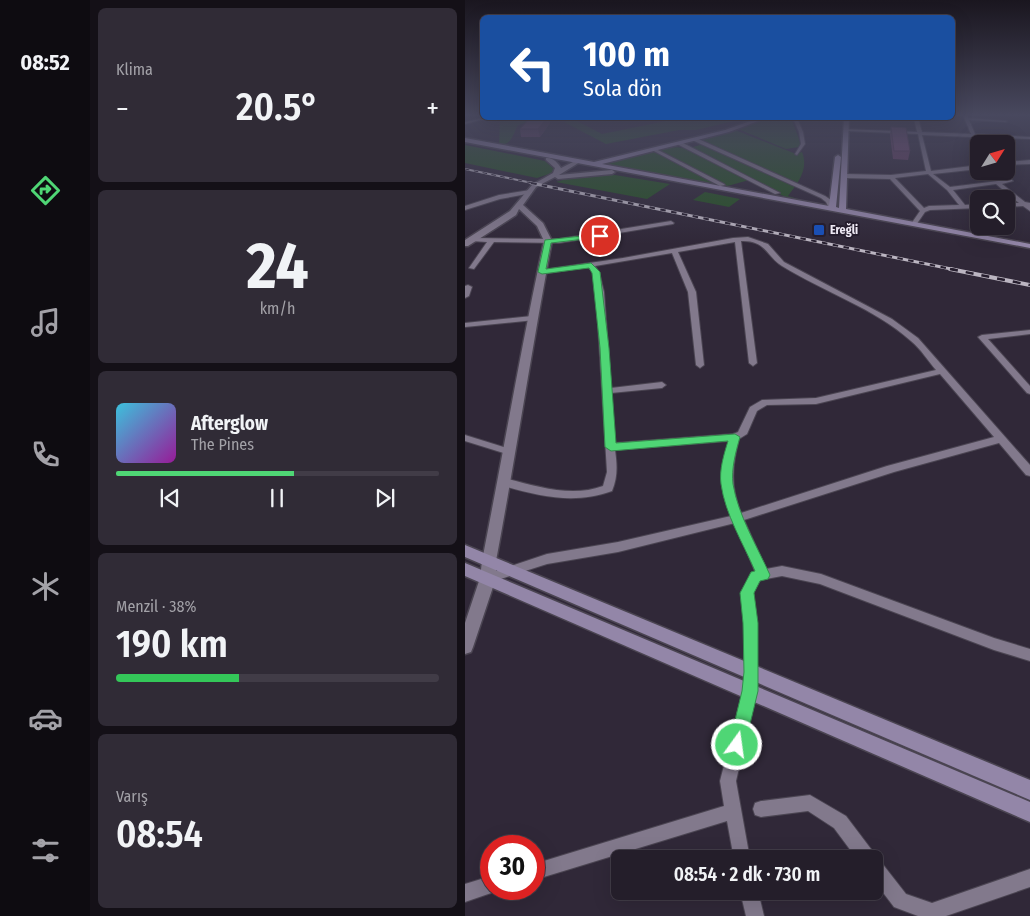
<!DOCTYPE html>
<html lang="tr">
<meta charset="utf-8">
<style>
body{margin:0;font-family:"Fira Sans Condensed",sans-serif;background:#302b36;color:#f1f3f6;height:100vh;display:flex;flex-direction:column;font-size:19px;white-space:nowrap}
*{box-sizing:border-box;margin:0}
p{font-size:16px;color:#a3a2a8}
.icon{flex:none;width:28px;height:28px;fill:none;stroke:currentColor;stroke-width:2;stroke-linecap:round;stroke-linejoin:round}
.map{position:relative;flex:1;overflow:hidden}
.details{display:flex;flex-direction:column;gap:8px;padding:8px;background:#141017;width:375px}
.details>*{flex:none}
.guide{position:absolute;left:15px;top:15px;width:475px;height:105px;border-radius:8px;box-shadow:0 5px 20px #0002,0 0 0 1px #413c47;background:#1a4fa0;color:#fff;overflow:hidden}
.needle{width:32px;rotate:53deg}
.fabs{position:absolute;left:505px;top:135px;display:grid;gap:10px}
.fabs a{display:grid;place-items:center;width:45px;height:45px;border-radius:8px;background:#241e2a;box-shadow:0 5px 20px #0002,0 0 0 1px #413c47;font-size:25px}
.speed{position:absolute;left:15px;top:835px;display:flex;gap:10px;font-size:25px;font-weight:700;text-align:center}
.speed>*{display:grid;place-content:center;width:65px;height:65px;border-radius:50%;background:#241e2a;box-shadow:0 5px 20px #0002,0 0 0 1px #413c47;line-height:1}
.speed .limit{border:8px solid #d22;background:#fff;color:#111}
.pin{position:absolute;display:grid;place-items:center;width:42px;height:42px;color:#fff;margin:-21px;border:2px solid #fff;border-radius:50%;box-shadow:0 1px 5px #0007}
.me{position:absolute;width:55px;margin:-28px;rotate:14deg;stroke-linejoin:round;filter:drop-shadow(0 0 4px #0008)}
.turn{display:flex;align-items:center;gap:18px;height:105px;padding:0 20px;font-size:22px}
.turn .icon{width:65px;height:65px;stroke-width:2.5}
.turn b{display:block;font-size:35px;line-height:42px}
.big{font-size:38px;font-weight:600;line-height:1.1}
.details .card{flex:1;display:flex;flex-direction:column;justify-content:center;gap:8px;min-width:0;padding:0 18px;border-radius:8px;background:#302b36}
.details .dial{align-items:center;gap:0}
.dial b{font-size:65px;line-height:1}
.song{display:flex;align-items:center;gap:15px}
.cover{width:60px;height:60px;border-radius:8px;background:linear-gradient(135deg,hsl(190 70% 55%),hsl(300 70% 35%))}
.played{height:5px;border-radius:2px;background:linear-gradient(90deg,#4fd675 55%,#413c47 55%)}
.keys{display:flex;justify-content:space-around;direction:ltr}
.heat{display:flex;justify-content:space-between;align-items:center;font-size:28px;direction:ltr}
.charge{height:8px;border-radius:4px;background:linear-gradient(90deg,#34c759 38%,#413c47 0)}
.trip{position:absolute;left:146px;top:850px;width:272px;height:50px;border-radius:8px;background:#241e2a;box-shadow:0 5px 20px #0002,0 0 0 1px #413c47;font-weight:600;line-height:50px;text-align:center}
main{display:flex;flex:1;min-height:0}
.menu{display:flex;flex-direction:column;width:90px;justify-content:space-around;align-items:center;background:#0e0c11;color:#a3a2a8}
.menu .icon{width:35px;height:35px}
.menu .current{color:#4fd675}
.menu b{font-size:22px;color:#f1f3f6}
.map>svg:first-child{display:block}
</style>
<main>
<nav class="menu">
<b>08:52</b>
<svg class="icon current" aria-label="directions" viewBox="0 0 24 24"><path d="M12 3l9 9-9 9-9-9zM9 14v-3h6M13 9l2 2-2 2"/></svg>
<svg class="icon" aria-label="music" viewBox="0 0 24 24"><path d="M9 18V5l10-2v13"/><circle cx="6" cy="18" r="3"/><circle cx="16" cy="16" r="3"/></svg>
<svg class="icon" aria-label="phone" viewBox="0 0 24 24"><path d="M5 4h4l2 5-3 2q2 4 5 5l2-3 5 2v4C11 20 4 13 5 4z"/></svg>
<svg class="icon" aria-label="climate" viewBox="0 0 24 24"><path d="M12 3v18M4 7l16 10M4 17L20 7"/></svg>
<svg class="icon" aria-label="car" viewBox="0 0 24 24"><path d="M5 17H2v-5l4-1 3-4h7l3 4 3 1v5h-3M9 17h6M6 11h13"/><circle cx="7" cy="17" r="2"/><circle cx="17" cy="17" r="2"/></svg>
<svg class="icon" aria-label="filters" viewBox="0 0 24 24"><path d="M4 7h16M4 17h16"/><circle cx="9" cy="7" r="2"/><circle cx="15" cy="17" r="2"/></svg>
</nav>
<section class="details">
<div class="card"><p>Klima</p>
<div class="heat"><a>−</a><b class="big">20.5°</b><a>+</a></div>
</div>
<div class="card dial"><b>24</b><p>km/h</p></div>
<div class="card">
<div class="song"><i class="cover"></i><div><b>Afterglow</b><p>The Pines</p></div></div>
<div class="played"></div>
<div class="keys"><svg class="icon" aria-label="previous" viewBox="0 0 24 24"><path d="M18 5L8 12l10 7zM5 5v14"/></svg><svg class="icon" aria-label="pause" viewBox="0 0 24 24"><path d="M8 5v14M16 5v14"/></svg><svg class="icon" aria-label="next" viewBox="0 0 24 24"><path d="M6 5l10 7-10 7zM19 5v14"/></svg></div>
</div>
<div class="card"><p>Menzil · 38%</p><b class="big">190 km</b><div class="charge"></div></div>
<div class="card"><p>Varış</p><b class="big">08:54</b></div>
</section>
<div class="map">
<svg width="565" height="916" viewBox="0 0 565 916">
<rect width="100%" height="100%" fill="#302838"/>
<g fill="#285126">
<path d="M46 118H76L53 125C48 134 46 147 34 144L35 119Z"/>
<polygon points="216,118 281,118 231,130 214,130 141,144 99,122 110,120 137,134"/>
<polygon points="302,118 326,118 336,144 334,147 321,149 273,129"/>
<path d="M270 130 331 154 337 152C344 169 333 183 323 196L333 199 327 200 284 180 259 187 142 164C155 157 209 142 220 149L243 143 235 139Z"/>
<polygon points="0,145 80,161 89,169 87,173 72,178 0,163"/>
<polygon points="135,175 150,175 205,184 182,199 91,182 104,178"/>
<polygon points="240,192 275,199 264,207 228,200"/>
</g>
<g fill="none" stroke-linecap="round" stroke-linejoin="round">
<defs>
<g id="minor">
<path d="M498 115H502L503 118 542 121 540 122 504 120 510 134 565 137V139L512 137 515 144 514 149 507 137 457 135 466 171 514 165V169L468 174 485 187 541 180 531 171H536L548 181 537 184 560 202 565 203V211L558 206 541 207V203H554L531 184 488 190 500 205 514 204V208L465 210 460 212 451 225 449 226 446 224 455 211 425 179 380 178 377 176 380 174 426 175 461 171 453 134 382 131 380 129 452 132 449 118H453L457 132 506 134ZM463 174 482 190 494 205 464 206 459 208 430 178Z"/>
<polygon points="18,118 23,118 0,124 0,122"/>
<polygon points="328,118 332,118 338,132 340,144 332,155 330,154 336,144 334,132"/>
<polygon points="227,138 231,138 360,196 366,200 370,209 365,210 361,202 356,198 227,140"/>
<polygon points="212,142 216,142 315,193 310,194 212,144"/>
<polygon points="189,148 259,184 260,185 255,186 187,150"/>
<polygon points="565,160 565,164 541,165 541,162"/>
<polygon points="65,190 67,191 67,193 35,199 0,210 0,206 34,195"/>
<polygon points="206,221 209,223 208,224 94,243 29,242 9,269 4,268 22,242 6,241 5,240 8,238 94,239"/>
<path d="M283 237 303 244 319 262 427 319 453 338 565 465V476L561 475 534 443 429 472 279 520 301 569 317 566 356 574 529 638 565 649V661L529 650 355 584 317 576 295 580 288 593 292 623V691L271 781 285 859H269L262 821 69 880V864L259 806 255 781 278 691 280 623 276 593 287 573 290 571 270 523 153 552 82 564 23 583 19 581 17 578 19 575 82 554 153 542 266 516C255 489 256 468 264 441L150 450C152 464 153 477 147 491 109 505 73 496 35 485L34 482 39 478C71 486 106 498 138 486L142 472 131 292 128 272 123 267 77 274 74 272 77 270 158 258 268 238ZM276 241C301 240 301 256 317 266 359 292 409 308 446 341 456 349 463 361 471 370L351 398 297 400 285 407 273 432 268 434 150 443 146 393 197 388 201 385 197 382 146 388 139 292 134 272 130 266 207 253 223 292 231 365 235 368 239 365 231 292 213 252 270 242 284 363 288 366 292 363ZM475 374 529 437 422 466 276 513C265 487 267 465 274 439L282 434 292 411 302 405 351 404Z"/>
<polygon points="3,285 7,287 4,296 0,298 0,286"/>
<polygon points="67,316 71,318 70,320 0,327 0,323"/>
<polygon points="565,330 565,334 523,339 565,386 565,394 562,393 513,337 517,335"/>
<polygon points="0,435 48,450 50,452 45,455 0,441"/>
<polygon points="345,795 381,816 409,853 411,860 416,862 441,894 467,903 565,869 565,887 481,916 453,916 429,907 410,882 410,859 392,859 369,828 343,811 296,817 290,815 288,809 290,803 296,801"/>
<polygon points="26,876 26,889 33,889 32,891 0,902 0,884"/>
<polygon points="275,891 293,891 299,916 281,916"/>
</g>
<path id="tertiary" d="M81 158C88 157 93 163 96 168L110 161 115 162 94 175 147 170 150 172 147 174 93 179 90 177 71 187 58 205 78 223 87 241C67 347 51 454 31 561V578L8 647 6 652 0 654V623L15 578 17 561C38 454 56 347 79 241L72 226 54 209 51 215 3 246H0V240L45 211 67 185 88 173 90 168 81 160Z"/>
<g id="secondary">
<polygon points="294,118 301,118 264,132 137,164 364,206 370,157 373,155 376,157 371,207 374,208 379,118 384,118 381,209 565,244 565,248 0,142 0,138 129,162 260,130"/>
<polygon points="0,545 565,780 565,800 0,557"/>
<polygon points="0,563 565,802 565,822 0,576"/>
</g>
</defs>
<use href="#minor" stroke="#4b4552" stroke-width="2"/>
<use href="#tertiary" stroke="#4b4552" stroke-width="3"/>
<use href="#secondary" stroke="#4b4552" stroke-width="3"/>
<use href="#minor" fill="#82798c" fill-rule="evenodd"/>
<use href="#tertiary" fill="#82798c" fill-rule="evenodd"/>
<use href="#secondary" fill="#9386a8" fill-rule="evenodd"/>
<defs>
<polyline id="rail-far2" points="0,169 72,184"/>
<polyline id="rail-far1" points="66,183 491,270"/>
<polyline id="rail" points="485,269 565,285"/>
</defs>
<use href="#rail-far2" stroke="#bbb5c1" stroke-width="2"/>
<use href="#rail-far1" stroke="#bbb5c1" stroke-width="3"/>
<use href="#rail" stroke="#bbb5c1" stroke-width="4"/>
<use href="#rail-far2" stroke="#261e2e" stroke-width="1" stroke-dasharray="4.5" stroke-linecap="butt"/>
<use href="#rail-far1" stroke="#261e2e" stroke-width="2" stroke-dasharray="5.5" stroke-linecap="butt"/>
<use href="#rail" stroke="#261e2e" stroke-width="2.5" stroke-dasharray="8" stroke-linecap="butt"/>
</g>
<g fill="#653d60">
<polygon points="85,123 75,137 56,137 55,129"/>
<polygon points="426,127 445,151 443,160 428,159 425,135"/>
</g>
<polygon fill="#52324e" points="82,118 84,118 85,123 75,137 73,129"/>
<g fill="#754770" stroke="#52324e">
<polygon points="65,118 82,118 73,129 55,129"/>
<polygon points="426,127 441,128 445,151 429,151"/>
</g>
<linearGradient id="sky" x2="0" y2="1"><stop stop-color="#1a161f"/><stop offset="0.47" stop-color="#48485e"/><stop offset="1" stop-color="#48485e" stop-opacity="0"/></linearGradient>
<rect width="565" height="244" fill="url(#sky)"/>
<path fill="#4fd675" stroke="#338b4c" d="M135 234H137V237L86 243 81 269 126 263 135 272 144 348 151 443 270 434 275 437C271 451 266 469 268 484 273 515 292 546 305 575L303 579 295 581 289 593 293 623V691L280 745 278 751 272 754 266 751 264 745 277 691 279 672 278 623 275 593 286 572 290 571C278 543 260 514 256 484 254 470 259 454 263 441L146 451 140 447 135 348 127 273 124 268 77 274 73 272 80 240Z"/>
<rect fill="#1a4fb4" stroke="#261e2e" stroke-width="2" x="348" y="224" width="12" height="12" rx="2.5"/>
<g text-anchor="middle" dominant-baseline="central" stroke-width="4" stroke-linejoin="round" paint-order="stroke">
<g font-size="12" font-weight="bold" fill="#eee9f4" stroke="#261e2e" text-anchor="start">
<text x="365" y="230">Ereğli</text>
</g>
</g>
</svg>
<div class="fabs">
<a><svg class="needle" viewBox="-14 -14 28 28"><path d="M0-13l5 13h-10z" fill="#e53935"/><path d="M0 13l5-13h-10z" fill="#a3a2a8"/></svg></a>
<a><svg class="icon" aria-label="search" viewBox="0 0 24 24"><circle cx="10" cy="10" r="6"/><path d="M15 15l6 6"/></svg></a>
</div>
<div class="speed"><div class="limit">30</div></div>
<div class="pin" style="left:135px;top:236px;background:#d93025"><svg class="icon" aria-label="arrive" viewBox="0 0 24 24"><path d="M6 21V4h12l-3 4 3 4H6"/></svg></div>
<svg class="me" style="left:272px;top:745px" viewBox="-20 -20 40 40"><circle r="17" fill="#4fd675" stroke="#fff" stroke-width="3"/><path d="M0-11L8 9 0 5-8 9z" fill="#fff"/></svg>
<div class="trip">08:54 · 2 dk · 730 m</div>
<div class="guide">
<div class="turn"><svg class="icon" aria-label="left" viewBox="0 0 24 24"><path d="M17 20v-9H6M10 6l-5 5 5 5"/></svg><div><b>100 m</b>Sola dön</div></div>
</div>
</div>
</main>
